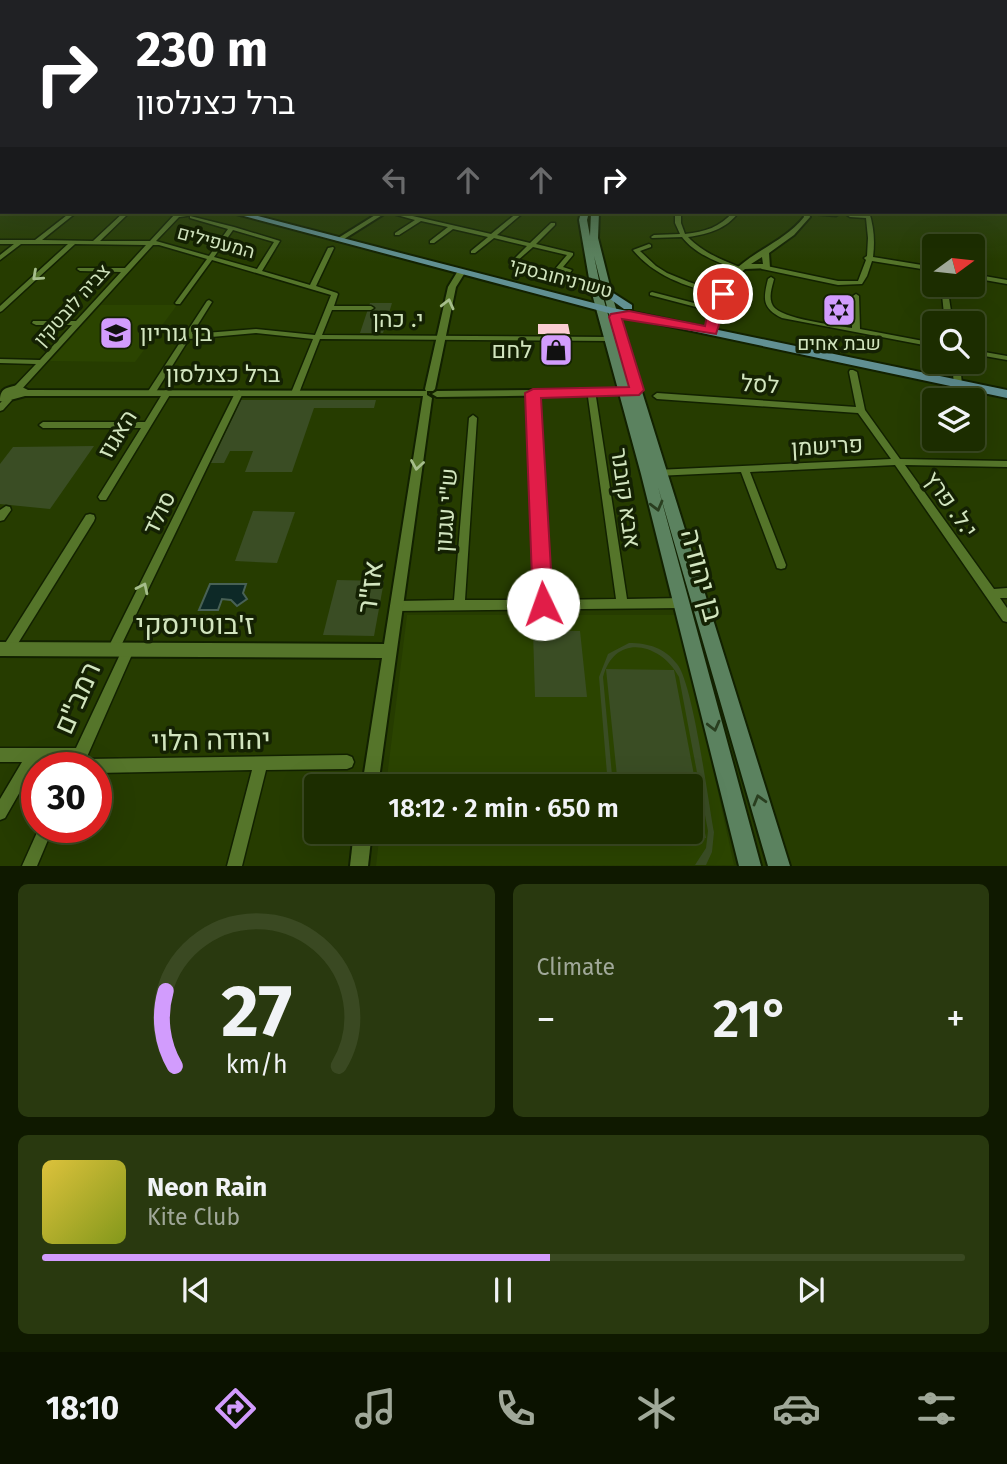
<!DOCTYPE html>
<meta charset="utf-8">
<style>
body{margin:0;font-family:"Fira Sans",Heebo,sans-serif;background:#29390f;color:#f1f3f6;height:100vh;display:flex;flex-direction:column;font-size:26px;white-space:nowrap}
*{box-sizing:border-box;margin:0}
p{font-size:23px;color:#a0a899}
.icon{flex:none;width:38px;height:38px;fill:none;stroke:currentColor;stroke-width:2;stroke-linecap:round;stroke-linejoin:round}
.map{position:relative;height:866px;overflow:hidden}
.details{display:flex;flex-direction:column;gap:18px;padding:18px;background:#0f1900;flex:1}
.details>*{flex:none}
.hud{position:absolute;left:0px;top:0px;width:1008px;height:214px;box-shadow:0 7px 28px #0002,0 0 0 2px #3a4922;background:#202124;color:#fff;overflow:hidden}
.needle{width:46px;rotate:75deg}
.tools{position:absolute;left:922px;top:234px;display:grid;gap:14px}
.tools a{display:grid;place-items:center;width:63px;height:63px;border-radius:7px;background:#1c2d00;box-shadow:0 7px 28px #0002,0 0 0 2px #3a4922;font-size:35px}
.speed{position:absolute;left:21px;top:752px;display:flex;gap:14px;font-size:35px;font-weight:700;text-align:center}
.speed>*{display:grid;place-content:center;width:91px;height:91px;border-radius:50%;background:#1c2d00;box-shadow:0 7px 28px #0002,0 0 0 2px #3a4922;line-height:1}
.speed .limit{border:10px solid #d22;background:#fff;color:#111}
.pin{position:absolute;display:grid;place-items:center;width:60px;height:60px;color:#fff;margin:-30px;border:4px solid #fff;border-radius:50%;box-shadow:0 2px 7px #0007}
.me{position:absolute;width:77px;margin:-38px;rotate:357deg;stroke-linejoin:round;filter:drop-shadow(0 0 5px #0008)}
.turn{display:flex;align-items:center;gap:24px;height:147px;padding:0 21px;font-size:32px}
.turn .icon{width:91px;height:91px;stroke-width:2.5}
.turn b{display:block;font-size:49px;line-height:60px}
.lanes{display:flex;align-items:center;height:66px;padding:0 21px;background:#0003;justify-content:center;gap:35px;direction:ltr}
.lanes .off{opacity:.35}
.big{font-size:52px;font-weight:600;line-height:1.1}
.details .tile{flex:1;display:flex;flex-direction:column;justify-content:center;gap:10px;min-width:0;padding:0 24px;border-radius:10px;background:#29390f}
.details .dial{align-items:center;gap:0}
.dial svg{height:182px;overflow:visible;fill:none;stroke:#3a4922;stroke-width:7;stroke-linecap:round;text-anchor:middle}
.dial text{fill:#f1f3f6;stroke:none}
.song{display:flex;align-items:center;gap:21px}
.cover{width:84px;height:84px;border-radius:10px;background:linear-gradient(135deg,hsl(50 70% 55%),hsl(70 70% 35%))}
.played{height:7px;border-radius:4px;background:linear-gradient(90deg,#d29cfd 55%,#3a4922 55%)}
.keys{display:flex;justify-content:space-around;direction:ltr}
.heat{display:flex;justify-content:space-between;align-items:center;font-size:38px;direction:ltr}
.details .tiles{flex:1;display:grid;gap:18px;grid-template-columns:1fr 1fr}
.tile:last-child{grid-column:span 2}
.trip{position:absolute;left:304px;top:774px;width:399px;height:70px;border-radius:7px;background:#1c2d00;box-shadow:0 7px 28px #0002,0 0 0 2px #3a4922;font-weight:600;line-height:70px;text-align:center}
.menu{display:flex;height:112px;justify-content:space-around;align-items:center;background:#0b1200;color:#a0a899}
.menu .icon{width:49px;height:49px}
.menu .selected{color:#d29cfd}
.menu b{font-size:32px;color:#f1f3f6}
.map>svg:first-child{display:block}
</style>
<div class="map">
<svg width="1007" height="866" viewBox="0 0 1007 866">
<rect width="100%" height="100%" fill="#263c00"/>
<g fill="#2b4400">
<polygon points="101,305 177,305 135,362 50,361"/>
<polygon points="407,615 679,615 734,865 376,866 380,831 691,831 691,786 386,786"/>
</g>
<g fill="#3a4d24">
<polygon points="370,303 392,303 383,333 360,333"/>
<polygon points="241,400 376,400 374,408 314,408 292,472 245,472 253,451 230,451 224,463 211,463"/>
<polygon points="94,446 50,509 0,504 0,464 13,447"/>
<polygon points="253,511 295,512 277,563 235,561"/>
<polygon points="337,580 384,581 374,636 323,635"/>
<polygon points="533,631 580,631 587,697 535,697"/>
<path d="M629 643C648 643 665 648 677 664 693 683 708 801 714 832L712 852 706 865H695L706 848 708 831 679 677C661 643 615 632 603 677L613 786H608L599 677 608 654Z"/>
<polygon points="606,669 674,670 706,838 624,836 623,831 691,831 691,786 618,786"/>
</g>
<polygon fill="#0d2927" stroke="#486155" stroke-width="2" points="210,584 246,584 243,593 247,599 237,606 231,600 222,599 218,610 199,610"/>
<polygon fill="#facdd3" points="538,324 568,324 570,334 538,334"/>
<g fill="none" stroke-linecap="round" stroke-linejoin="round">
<defs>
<g id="minor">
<rect x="1006" y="146" width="1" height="2"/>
<rect x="0" y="160" width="2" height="3"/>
<polygon points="1006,183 1007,183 1007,187 1006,186"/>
<path d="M71 212H77L42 240 93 241 124 212H130L100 241H150L175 214 185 213 188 215 187 216 179 217 156 241 209 256 228 229 190 218V216L234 227 280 241 262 271 310 285 328 248 333 247 334 248 316 286 337 293 338 294 334 306H371L374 308 371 310H332L322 335 610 337 614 339 610 341 320 339 299 393 295 396 291 393 313 339 256 333 189 339 154 395 151 396 147 393 207 301 209 300 212 302 192 334 256 329 315 335 331 295 212 260 180 304H176L175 303 207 259 159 245H153L21 390H15L14 388 15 386 36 364 0 363V359L40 360 72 325H36L32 323 33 321H76L121 272 80 271 77 269 78 268H125L146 245 75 244 2 311 0 312V306L68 244H21L0 260V255L14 244H0V240H35ZM233 230 274 242 257 269 214 257Z"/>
<polygon points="386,212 395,212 491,234 518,212 524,212 497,235 530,243 551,223 555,223 555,225 536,244 573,253 573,255 563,267 572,270 565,279 561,279 560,278 565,271 556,268 567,255 533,247 517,261 514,259 527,246 494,238 475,253 471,253 471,251 488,237 453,229 434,243 430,243 430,241 448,227 421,221 399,235 395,235 395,233 415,220"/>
<path d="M675 212H681V223L685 234C705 232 720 227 733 212H739C726 229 709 234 688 237 703 253 723 260 742 268V270H738C718 262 696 255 682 237L652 238 651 237 654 235 680 234 675 223Z"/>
<polygon points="809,212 829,212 839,214 836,216 812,214"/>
<path d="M863 212H869C874 227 875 241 873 257L934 267V271L872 261 867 276 862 284 838 285 762 269 759 267 762 265 838 281H858L866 260 864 258 867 256 868 238 866 218 850 217 847 215 850 213 864 215Z"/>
<path d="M649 244 651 245V247L640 251 656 266 667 273 689 282 726 294 723 296C689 287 656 278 633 250Z"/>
<polygon points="973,274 1007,280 1007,284 973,278"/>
<path d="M771 277 774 279C772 287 768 298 773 306 781 319 836 325 852 328L853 296 856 294 859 296 860 329 934 343V347L782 318C762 308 763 299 768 279Z"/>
<polygon points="941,285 947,285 953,324 945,324"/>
<polygon points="652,292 717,309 718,310 715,312 650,295 650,293"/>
<polygon points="973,350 1007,356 1007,360 973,354"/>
<polygon points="952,362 960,362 962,385 961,387 958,387 954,385"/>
<polygon points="850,370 853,370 857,372 865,410 900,459 1007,461 1007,467 905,465 994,589 1007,588 1007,598 1000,598 1007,608 1007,622 1003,621 895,465 750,472 786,565 785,568 781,569 777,568 776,565 741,472 656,476 653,475 651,473 653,471 656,470 891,459 858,413 657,399 653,396 657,393 856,407 849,372"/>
<polygon points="167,390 171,393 106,500 100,500 98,497 141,428 43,428 39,425 43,422 145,422 164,391"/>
<polygon points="239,390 243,393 117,654 113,656 109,654 107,650 109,646 235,393"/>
<polygon points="533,390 537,393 548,600 616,599 588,397 592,394 596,397 627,599 683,598 687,600 689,603 687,606 683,608 396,611 392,609 390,606 392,603 396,601 454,600 469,418 473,415 477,418 465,600 537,600 529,393"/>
<polygon points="8,397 12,400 3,410 0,411 0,403"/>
<polygon points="6,506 10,507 11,510 4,520 0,521 0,510"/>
<polygon points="90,514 94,515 95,518 94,521 12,653 8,655 4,653 2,649 4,645 86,515"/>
<polygon points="128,644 132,646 134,650 86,759 347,755 352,757 354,762 352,767 347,769 266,770 242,866 227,866 252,770 96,773 96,768 67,768 70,762 37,762 5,818 0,820 0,799 22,762 0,762 0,748 76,748 124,646"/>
<polygon points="39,828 53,828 37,866 22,866"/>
</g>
<g id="tertiary">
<polygon points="2,204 2,208 0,209 0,205"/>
<polygon points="380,212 387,212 341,241 335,240"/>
<path d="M803 212H809L810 217 794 235 769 253 770 268 745 269C726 285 721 308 715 331L714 333H708L707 331C713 310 718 287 734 271 755 250 785 241 804 217ZM762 257 763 264H751Z"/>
<path d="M459 269 466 271 456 287 435 389 433 391H427V395L432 398 378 786H362L382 658 0 656V642L384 644 423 396H25L3 402 0 401C0 388 6 388 18 385L28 390 426 391 425 389 448 287Z"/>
<polygon points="631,389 634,390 636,392 634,394 437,397 432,394 437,391"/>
<polygon points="354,831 372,831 368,866 350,866"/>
</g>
<path id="secondary" d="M581 212H589L587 220 590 236 591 212H599L598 238 614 302 790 866H768L658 487 761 866H739L641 474 591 290 579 220ZM594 256 618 350 601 290Z"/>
<g id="primary">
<rect x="0" y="145" width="2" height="4"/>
<polygon points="229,212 242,212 613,308 1007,390 1007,398 612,314"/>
<polygon points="607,289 632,305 632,309 624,309 603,294 602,292"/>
</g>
</defs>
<use href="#minor" stroke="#122100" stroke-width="3"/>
<use href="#tertiary" stroke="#122100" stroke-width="4"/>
<use href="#secondary" stroke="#122100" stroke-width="4"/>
<use href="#primary" stroke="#122100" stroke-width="4"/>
<use href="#minor" fill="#55752a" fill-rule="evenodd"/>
<use href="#tertiary" fill="#55752a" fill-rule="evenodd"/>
<use href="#secondary" fill="#5b825f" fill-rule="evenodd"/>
<use href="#primary" fill="#619093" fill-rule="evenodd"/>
</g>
<defs><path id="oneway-chevron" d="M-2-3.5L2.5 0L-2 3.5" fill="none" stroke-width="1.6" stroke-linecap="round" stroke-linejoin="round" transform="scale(1.75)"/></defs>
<g stroke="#a6be8b">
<use href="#oneway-chevron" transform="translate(37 276) rotate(138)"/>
<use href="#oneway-chevron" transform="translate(448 304) rotate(-76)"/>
<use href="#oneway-chevron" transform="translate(417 465) rotate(99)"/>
<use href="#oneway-chevron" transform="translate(143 588) rotate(-64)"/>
</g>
<g stroke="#293e1f">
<use href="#oneway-chevron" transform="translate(657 506) rotate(75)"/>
<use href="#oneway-chevron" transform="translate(714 726) rotate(76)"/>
<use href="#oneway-chevron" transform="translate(759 800) rotate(-106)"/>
</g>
<linearGradient id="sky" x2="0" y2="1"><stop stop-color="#152100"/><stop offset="0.54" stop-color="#415637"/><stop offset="1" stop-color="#415637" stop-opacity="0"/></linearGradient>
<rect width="1007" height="262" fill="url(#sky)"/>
<polygon fill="#e11d48" stroke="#92132f" stroke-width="2" points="718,291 729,294 716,334 622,319 644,390 639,395 541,398 553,604 550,611 543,613 536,611 533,604 525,393 533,389 629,387 609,317 611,314 629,311 705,326 708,310"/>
<defs>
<symbol id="synagogue-square" viewBox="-11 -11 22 22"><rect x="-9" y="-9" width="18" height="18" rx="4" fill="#d29cfd" stroke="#142103"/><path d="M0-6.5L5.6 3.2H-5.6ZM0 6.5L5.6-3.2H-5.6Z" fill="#111"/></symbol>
<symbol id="school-square" viewBox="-11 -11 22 22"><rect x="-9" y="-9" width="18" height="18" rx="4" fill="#d29cfd" stroke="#142103"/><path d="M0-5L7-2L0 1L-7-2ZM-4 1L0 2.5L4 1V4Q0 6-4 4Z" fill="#111"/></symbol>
<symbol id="shop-square" viewBox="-11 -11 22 22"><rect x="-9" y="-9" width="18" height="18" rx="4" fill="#d29cfd" stroke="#142103"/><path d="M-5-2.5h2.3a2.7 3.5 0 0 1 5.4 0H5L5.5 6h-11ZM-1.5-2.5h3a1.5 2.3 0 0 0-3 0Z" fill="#111"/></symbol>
</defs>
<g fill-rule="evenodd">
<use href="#synagogue-square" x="820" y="291" width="38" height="38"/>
<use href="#school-square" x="97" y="314" width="38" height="38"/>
<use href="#shop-square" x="537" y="331" width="38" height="38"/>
</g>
<g text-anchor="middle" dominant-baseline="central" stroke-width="7" stroke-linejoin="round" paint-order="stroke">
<g font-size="19" fill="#d2e5bf" stroke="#142103">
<text transform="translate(216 242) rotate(15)">המעפילים</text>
<text transform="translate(561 278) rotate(15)">טשרניחובסקי</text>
<text transform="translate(72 305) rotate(-48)">צביה לובטקין</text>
</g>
<g font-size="19" fill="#d2e5bf" stroke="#142103">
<text x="839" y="343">שבת אחים</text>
</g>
<g font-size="23" fill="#d2e5bf" stroke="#142103">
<text x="398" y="319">י. כהן</text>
<text x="223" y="374">ברל כצנלסון</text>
<text transform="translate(760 384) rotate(4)">לסל</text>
<text transform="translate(117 434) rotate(-58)">האגוז</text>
<text transform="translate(827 446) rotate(-3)">פרישמן</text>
<text transform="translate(626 498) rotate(82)">אבא קובנר</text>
<text transform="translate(951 504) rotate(55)">י.ל. פרץ</text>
<text transform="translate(446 510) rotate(-86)">ש"י עגנון</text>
<text transform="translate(159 513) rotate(-64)">סולד</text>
</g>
<g font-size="23" fill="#d2e5bf" stroke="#142103" text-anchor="start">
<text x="140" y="333">בן גוריון</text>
<text x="532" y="350" text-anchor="end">לחם</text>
</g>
<g font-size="28" fill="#d2e5bf" stroke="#142103">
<text transform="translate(702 575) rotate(75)">בן יהודה</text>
<text transform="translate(370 587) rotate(-82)">אז"ר</text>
<text x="195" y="624">ז'בוטינסקי</text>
<text transform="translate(77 698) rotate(-66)">רמב"ם</text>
<text transform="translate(211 740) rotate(-1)">יהודה הלוי</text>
</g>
</g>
</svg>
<div class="tools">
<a><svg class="needle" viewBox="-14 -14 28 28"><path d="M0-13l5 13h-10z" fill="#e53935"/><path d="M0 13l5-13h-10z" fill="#a0a899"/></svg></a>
<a><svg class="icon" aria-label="search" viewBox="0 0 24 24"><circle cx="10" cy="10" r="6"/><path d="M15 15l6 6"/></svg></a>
<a><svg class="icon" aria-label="layers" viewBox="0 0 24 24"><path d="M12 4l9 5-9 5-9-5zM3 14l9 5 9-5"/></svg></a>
</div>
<div class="speed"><div class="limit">30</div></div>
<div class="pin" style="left:723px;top:294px;background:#d93025"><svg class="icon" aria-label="arrive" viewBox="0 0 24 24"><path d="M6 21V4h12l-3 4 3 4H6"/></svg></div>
<svg class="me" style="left:543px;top:604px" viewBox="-20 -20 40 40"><circle r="19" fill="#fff"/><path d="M0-13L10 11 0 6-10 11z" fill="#e11d48"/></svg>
<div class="trip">18:12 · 2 min · 650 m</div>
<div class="hud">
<div class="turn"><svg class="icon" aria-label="right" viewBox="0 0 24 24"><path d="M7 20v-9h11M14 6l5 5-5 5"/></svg><div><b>230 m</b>ברל כצנלסון</div></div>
<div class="lanes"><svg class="icon off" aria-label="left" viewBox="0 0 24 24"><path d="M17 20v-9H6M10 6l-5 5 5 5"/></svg><svg class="icon off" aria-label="ahead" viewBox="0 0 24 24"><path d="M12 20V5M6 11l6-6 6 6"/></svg><svg class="icon off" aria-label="ahead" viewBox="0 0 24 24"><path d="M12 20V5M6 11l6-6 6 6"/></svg><svg class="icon" aria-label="right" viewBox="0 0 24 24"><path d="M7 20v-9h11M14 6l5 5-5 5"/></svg></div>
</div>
</div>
<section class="details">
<div class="tiles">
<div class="tile dial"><svg viewBox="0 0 100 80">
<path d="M14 69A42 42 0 1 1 86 69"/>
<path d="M14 69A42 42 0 0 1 10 36" stroke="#d29cfd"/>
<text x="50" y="56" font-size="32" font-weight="700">27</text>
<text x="50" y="72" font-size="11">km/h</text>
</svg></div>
<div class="tile"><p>Climate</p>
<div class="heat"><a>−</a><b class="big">21°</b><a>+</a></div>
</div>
<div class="tile">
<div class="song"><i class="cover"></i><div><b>Neon Rain</b><p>Kite Club</p></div></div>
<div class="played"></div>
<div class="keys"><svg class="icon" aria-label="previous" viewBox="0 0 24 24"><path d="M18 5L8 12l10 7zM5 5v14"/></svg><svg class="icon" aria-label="pause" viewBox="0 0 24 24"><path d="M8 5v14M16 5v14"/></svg><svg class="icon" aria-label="next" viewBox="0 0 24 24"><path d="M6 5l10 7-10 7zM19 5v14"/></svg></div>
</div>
</div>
</section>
<nav class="menu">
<b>18:10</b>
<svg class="icon selected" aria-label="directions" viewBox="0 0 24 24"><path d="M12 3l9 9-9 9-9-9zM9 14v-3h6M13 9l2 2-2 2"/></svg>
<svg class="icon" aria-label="music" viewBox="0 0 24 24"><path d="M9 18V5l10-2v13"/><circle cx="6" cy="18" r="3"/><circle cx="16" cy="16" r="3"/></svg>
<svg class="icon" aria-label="phone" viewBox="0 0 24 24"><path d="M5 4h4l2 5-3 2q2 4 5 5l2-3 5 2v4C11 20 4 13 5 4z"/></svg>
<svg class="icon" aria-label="climate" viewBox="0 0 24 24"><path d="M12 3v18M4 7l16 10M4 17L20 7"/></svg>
<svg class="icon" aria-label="car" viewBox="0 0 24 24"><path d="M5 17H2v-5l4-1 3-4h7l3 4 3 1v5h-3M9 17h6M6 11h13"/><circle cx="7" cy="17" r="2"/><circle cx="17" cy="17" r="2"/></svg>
<svg class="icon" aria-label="filters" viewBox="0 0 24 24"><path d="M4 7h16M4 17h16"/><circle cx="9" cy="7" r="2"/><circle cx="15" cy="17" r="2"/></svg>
</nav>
